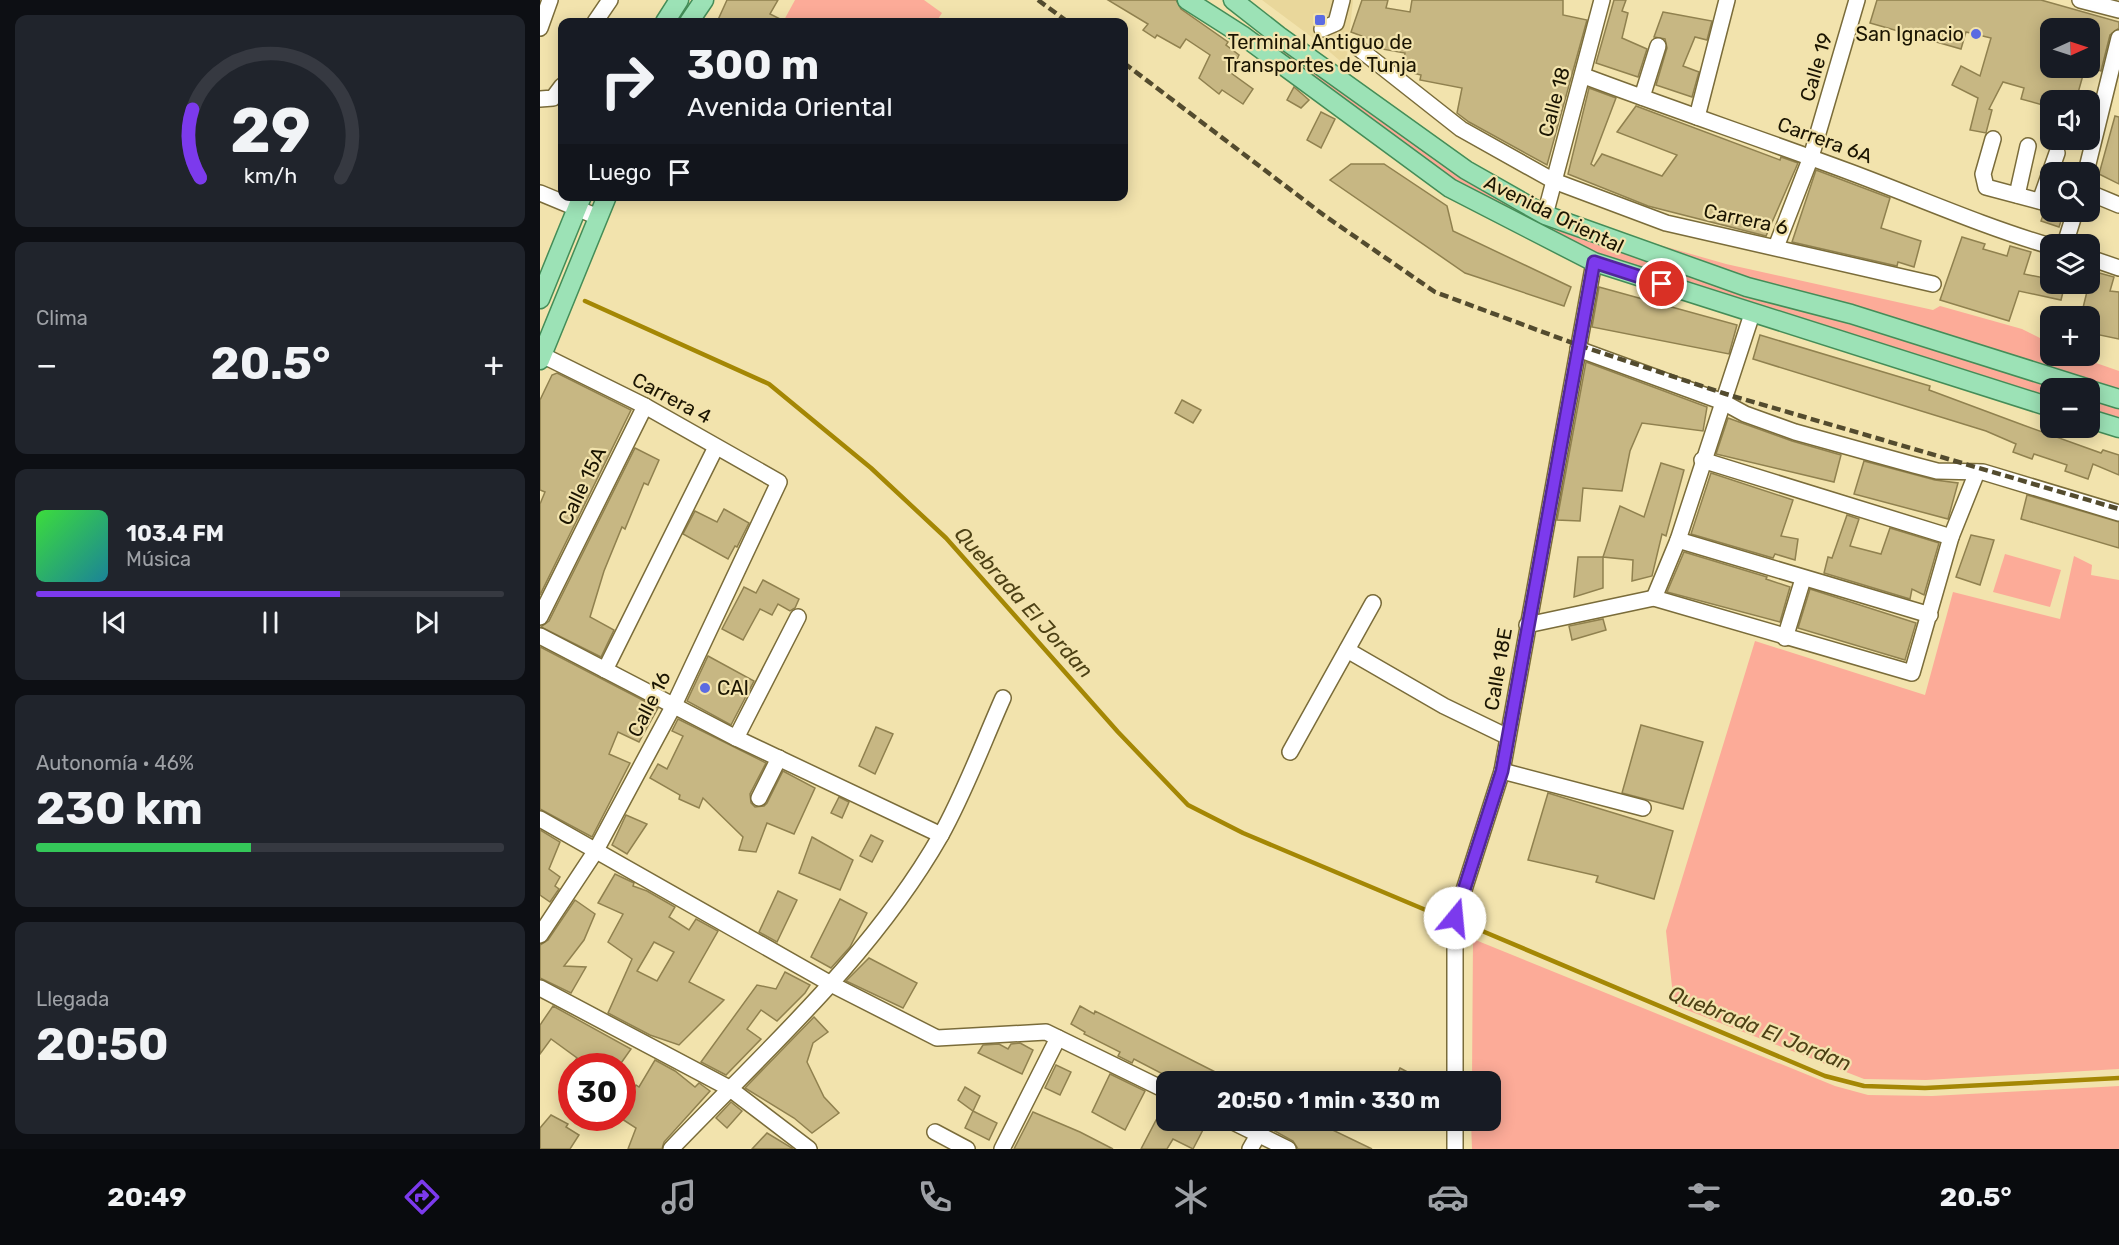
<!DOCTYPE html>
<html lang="es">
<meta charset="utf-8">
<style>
body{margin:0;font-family:Rubik,sans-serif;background:#20242c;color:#f1f3f6;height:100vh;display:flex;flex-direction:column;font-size:22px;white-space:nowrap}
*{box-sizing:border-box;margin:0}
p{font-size:20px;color:#9ea1a6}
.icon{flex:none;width:33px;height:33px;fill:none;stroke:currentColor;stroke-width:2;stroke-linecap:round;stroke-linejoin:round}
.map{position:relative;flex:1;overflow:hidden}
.details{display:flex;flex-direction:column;gap:15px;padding:15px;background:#0d0f14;width:540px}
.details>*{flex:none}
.guide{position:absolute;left:18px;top:18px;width:570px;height:183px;border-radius:12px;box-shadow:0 3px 15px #0003;background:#171b24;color:#f1f3f6;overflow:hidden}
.needle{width:39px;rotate:87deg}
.tools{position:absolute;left:1500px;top:18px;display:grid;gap:12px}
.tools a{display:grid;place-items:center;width:60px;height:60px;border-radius:12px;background:#171b24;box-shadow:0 3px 15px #0003;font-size:30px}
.speed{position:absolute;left:18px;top:1053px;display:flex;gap:12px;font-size:30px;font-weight:700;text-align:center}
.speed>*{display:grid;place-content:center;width:78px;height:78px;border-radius:50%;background:#171b24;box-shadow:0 3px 15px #0003;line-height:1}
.speed .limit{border:9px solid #d22;background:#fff;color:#111}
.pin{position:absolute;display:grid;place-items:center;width:51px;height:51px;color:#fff;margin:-26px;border:3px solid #fff;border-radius:50%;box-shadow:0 2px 6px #0007}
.me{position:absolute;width:66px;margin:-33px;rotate:17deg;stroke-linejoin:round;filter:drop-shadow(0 0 4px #0008)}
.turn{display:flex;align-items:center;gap:21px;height:126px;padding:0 30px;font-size:27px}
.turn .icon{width:78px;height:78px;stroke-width:2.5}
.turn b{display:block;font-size:42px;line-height:51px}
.then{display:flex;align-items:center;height:57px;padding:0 30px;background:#0003;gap:12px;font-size:22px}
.big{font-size:45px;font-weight:700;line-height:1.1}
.details .widget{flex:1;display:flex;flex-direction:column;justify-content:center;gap:9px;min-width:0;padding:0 21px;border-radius:12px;background:#20242c}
.details .dial{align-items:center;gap:0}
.dial svg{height:156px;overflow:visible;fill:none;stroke:#363941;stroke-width:7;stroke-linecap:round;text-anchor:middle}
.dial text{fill:#f1f3f6;stroke:none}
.song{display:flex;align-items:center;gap:18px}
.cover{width:72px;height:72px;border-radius:9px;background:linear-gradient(135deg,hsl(120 70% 55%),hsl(190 70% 35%))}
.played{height:6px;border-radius:3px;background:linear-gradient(90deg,#7c3aed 65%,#363941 65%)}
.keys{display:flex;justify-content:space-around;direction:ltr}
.heat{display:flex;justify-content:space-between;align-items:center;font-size:33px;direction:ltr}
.charge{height:9px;border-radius:4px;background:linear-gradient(90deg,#34c759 46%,#363941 0)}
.trip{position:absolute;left:616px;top:1071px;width:345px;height:60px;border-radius:12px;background:#171b24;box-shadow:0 3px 15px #0003;font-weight:700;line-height:60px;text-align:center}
.tab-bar{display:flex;height:96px;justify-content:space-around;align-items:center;background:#090b0e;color:#9ea1a6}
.tab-bar .icon{width:42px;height:42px}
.tab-bar .current{color:#7c3aed}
.tab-bar b{font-size:27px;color:#f1f3f6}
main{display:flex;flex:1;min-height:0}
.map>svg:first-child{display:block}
</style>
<main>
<section class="details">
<div class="widget dial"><svg viewBox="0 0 100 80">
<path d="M14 69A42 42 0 1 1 86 69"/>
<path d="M14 69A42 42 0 0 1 10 34" stroke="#7c3aed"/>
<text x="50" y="56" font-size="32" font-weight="700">29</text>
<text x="50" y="72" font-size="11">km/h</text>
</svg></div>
<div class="widget"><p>Clima</p>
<div class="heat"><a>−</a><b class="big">20.5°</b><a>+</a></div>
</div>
<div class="widget">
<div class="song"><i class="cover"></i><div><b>103.4 FM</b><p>Música</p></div></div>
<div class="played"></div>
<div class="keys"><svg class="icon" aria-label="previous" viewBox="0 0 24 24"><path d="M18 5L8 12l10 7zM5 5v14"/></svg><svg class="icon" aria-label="pause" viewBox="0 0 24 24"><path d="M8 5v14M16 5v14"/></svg><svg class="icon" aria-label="next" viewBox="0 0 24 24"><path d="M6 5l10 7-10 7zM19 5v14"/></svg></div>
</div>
<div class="widget"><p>Autonomía · 46%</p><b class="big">230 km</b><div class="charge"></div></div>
<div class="widget"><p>Llegada</p><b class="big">20:50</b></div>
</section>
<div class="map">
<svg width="1579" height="1149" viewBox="0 0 1579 1149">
<rect width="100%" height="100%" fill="#f2e3ad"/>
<polygon fill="#e9d79b" points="722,0 813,0 806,66 777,41"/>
<g fill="#fcab98">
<polygon points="255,0 384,0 402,13 396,22 243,22"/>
<polygon points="723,35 913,170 1029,233 1128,269 1520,388 1510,388 1510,398 1083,263 1025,239 908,177 713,37"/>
<polygon points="1022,211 1088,236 1186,264 1393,310 1400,306 1482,329 1510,343 1510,356 1536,356 1579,371 1579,393 1199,278 1020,214"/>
<polygon points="1550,398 1579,407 1579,420 1550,411"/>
<polygon points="1465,554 1521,570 1510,607 1453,592"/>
<polygon points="1534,556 1552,565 1551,575 1579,580 1579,1069 1386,1080 1324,1079 1134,1005 1126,931 1215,641 1385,695 1413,592 1520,619"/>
<polygon points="933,939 1295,1086 1328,1095 1392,1096 1579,1086 1579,1149 932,1149 931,1121 951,1120 951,1082 932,1081"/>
</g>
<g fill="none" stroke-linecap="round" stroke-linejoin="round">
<g stroke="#a48704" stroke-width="4.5">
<polyline points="45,301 229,384 331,468 406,538 578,732 648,805 703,833 900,916"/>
<polyline points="935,928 1285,1076 1324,1086 1385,1088 1579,1078"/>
</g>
</g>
<g fill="#c7b783" stroke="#90814f" stroke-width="1.5" fill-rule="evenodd">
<polygon points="187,0 238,0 230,14 246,22 177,22"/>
<polygon points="568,0 636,0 641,9 688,42 686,45 699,55 691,73 713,89 703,104 682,90 679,94 659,78 670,55 646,39 640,48 617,35 615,38 603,30 608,24"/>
<polygon points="822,0 848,0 846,8 870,12 872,0 1023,0 1023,15 1047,20 1007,165 929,122 917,113 922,88 880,80 881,75 873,73 875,65 863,63 865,53 842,49 843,44 811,32"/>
<polygon points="1074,0 1086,0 1082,11 1088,13 1082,38 1107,49 1098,77 1056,63"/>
<polygon points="1337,0 1501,0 1579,22 1579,28 1570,35 1561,71 1550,67 1550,28 1510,28 1510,68 1545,68 1536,100 1510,100 1510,107 1481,99 1484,88 1463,82 1449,109 1452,110 1446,133 1430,130 1438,98 1412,85 1421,66 1440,76 1451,38 1426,32 1421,49 1330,23"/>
<polygon points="1123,12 1172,21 1167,40 1155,37 1143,66 1159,72 1152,97 1116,85 1127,48 1125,39 1114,37"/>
<polygon points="754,87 769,100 761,108 747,100"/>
<polygon points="1049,88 1076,98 1051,164 1054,166 1062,154 1122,176 1137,155 1077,132 1096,106 1240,160 1241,157 1258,163 1226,236 1108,206 1028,174"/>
<polygon points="781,112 795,119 781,148 767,140"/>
<polygon points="1575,116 1579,117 1579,184 1559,174"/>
<polygon points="811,164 844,164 907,206 913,231 1031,287 1024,306 925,273 790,180"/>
<polygon points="1276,170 1350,198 1341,228 1381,241 1374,267 1358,262 1357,266 1252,242"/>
<polygon points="1504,212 1524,212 1519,227 1501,221"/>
<polygon points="1422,237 1445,244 1443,249 1467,256 1470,246 1491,252 1484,274 1510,279 1510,284 1525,284 1521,300 1479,291 1469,321 1400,300"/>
<polygon points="1552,271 1574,277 1570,291 1579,292 1579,339 1550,333 1550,316 1541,316"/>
<polygon points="1059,287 1197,325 1189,354 1052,327"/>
<polygon points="1220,335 1390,386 1389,390 1483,425 1561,453 1563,450 1579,455 1579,475 1553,464 1548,479 1525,471 1527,465 1494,454 1492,459 1473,452 1476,444 1446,431 1213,359"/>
<polygon points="1046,362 1167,407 1163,431 1102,423 1090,451 1082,491 1043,488 1040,521 1017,520"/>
<polygon points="17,373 91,410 0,595 0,504 5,492 0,490 0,400 12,375"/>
<polygon points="642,400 661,410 653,423 635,413"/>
<polygon points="1188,418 1252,441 1301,455 1294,482 1176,454"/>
<polygon points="95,448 119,460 108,485 104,483 85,529 82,527 64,571 50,617 74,630 61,657 1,627 9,621"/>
<polygon points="1324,461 1395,480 1418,483 1408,519 1314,494"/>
<polygon points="1121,463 1144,470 1126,536 1122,534 1112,576 1092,581 1093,560 1063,557 1080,506 1104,517"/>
<polygon points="1171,473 1253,500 1241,536 1258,539 1255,560 1235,554 1233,558 1151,534"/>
<polygon points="1487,495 1579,522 1579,548 1481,519"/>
<polygon points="184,509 209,523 197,547 195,546 188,559 143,534 155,511 177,522"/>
<polygon points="1307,515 1319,519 1310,546 1341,554 1350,528 1399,543 1384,595 1372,589 1370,599 1284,573 1288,557 1292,558"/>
<polygon points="1431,535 1454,540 1440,585 1416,577"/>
<polygon points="1144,552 1227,577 1226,579 1250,587 1240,622 1127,592"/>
<polygon points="1038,557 1063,557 1063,588 1034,597"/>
<polygon points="223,580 259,599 255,608 250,611 238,604 232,615 220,609 203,640 182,629 204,587 216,593"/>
<polygon points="1270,589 1376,623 1365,660 1258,628"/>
<polygon points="1063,619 1066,630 1032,640 1029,626"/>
<polygon points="0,647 118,708 99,742 78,732 69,754 90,763 52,837 0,809"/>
<polygon points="168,656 214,681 191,725 147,701"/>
<polygon points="138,719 226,763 210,794 211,803 215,807 224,806 227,803 243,771 275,788 254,834 227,823 216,852 199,850 203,837 163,798 159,808 139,799 140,795 110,778 118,764 127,769 143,736 132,731"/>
<polygon points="1101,725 1163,742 1143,809 1082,793"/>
<polygon points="336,727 353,734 335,774 319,766"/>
<polygon points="1008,793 1133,831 1114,899 1056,882 1058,876 988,860"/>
<polygon points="299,797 309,802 302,818 291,813"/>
<polygon points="86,815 107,824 87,854 72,845"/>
<polygon points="0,830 20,842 9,869 20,877 15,886 19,889 10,902 0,895"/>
<polygon points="331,835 343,841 332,862 320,856"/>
<polygon points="272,837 313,860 300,890 259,873"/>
<path d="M75 874 94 883 93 886 107 891 135 907 129 917 149 930 156 919 178 931 149 982 184 1000 139 1045 110 1035 68 1013 92 959 68 942 83 914 58 903ZM114 942 134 952 117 981 97 971Z"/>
<polygon points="238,891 257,900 237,942 219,932"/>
<polygon points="300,899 327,913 310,947 291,968 271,957"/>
<polygon points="35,900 55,914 44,940 24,966 46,967 31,993 0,978 0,945 8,940"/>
<polygon points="329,958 377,983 363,1008 306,981"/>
<polygon points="245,972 270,985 265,993 237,1021 221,1010 207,1029 221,1039 186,1075 161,1062 217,985 236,989"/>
<polygon points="13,1006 91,1049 79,1066 31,1066 37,1058 11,1039 0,1054 0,1025"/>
<polygon points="540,1006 554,1014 555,1011 695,1082 638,1082 594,1059 592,1063 578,1056 580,1052 544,1034 545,1032 531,1024"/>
<polygon points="274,1017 288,1032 273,1043 267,1062 284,1097 299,1113 272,1133 254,1118 205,1088"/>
<polygon points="480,1043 493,1050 482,1074 438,1053 443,1045 459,1044 468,1049 471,1044"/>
<polygon points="115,1060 135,1071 155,1087 159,1083 170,1091 124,1142 122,1149 88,1149 96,1128 82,1119 82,1094 88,1099 96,1085 99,1087"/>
<polygon points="516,1065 531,1072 520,1095 505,1088"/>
<polygon points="860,1068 886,1082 854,1082"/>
<polygon points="570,1074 605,1091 585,1130 552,1112"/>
<polygon points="425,1087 440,1096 433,1111 418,1100"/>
<polygon points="626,1101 627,1120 659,1120 666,1124 653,1149 633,1139 627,1149 601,1149"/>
<polygon points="191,1102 202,1111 187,1128 176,1118"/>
<polygon points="433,1111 457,1123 449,1140 425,1128"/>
<polygon points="493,1112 540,1132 573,1149 474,1149"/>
<polygon points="11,1115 28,1124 26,1127 39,1135 30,1149 0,1149 0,1128"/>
<polygon points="715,1120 772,1120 832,1149 758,1149 753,1141"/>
<polygon points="227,1133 252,1148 253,1149 212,1149"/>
</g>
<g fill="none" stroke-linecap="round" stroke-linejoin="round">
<defs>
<g id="minor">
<polyline points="1540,0 1579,10"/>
<polyline points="55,22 70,0"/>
<polyline points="0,28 10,0"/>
<polyline points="782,29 796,23 802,0"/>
<polyline points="817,47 921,129 1014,181 1126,223 1393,284"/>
<path d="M1044 76C1132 109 1221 139 1310 172 1377 197 1442 226 1510 246"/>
<polyline points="1102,97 1118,46"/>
<polyline points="0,99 13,98 22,86"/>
<polyline points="1157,117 1187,0"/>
<polyline points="1453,139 1443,174 1446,187 1510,204"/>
<polyline points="1546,172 1579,38"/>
<polyline points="0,193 58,217"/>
<polyline points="1550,193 1579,205"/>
<polyline points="1477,195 1488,146"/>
<polyline points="1500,201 1517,153"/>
<polyline points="1005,215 1062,0"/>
<polyline points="1525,244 1535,212"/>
<polyline points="1236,247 1271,157 1317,0"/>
<polyline points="1550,258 1579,268"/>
<polyline points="1038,349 1183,402 1205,414 1255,432 1374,465 1397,471 1443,472 1579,513"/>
<polyline points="1162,460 1411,537"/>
<polyline points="1138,540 1390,615"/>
<polyline points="1114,598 1138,540 1212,314"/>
<polyline points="0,617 105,406"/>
<polyline points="987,625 1114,598 1372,673 1411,537 1437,472"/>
<polyline points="0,636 196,738 401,835"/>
<polyline points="1245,638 1263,579"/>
<polyline points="807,650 904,706 968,737"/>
<polyline points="65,670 176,447"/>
<polyline points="196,738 258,617"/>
<polyline points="750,752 833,603"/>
<polyline points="962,771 1103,808"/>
<polyline points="219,798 239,758"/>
<polyline points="0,819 291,984 397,1038 506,1032 627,1091"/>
<polyline points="0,935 55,852 134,705 239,482 105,406 2,355"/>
<polyline points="0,988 189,1088 269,1149"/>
<polyline points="915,1082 915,918 962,771 1054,262"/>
<polyline points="689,1120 748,1149"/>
<polyline points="915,1120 915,1149"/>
<polyline points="395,1132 427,1149"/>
<path d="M131 1149C226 1050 332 956 401 835 425 792 443 743 463 698"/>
<polyline points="462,1149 518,1038"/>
<polyline points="710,1149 718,1135"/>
</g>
<g id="major">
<polyline points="647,0 702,35 910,188 1054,262 1510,407"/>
<polyline points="693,0 739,36 926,170 1005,215 1207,287 1311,314 1546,388"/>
<polyline points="125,22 139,0"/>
<polyline points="149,22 164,0"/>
<polyline points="0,299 42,196"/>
<polyline points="0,360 67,196"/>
<polyline points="1550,390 1579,399"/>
<polyline points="1550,419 1579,428"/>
</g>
</defs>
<use href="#minor" stroke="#7a6c3a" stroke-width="18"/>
<use href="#major" stroke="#448d58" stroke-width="21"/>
<use href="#minor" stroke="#fff" stroke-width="15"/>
<use href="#major" stroke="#9ce2b6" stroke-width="18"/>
<g stroke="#534b2e" stroke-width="4.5" stroke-dasharray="9 4.5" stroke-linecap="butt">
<polyline points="498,0 528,22"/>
<polyline points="584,63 785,216 895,292 1038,345 1186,394 1579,509"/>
</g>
</g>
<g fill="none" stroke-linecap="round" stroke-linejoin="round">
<defs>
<polyline id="route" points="915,918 962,771 1054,262 1122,284"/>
</defs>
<use href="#route" stroke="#51269a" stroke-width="15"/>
<use href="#route" stroke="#7c3aed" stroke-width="10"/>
</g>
<g fill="#5b6be2" stroke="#f2e3ad" stroke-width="2">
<rect x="774" y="14" width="12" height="12" rx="3"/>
<circle cx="1436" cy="34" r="6"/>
<circle cx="165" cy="688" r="6"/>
</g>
<g text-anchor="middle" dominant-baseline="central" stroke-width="4.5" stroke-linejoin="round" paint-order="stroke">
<g font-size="20" fill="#1b1502" stroke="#f2e3ad" text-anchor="end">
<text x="1424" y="34">San Ignacio</text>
<text x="780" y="42" text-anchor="middle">Terminal Antiguo de<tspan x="780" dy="23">Transportes de Tunja</tspan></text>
<text x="177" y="688" text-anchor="start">CAI</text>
</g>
<g font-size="20" fill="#1b1502" stroke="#f2e3ad">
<text transform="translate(1276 67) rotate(-74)">Calle 19</text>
<text transform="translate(1014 102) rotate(-75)">Calle 18</text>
<text transform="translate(1285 140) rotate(20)">Carrera 6A</text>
<text transform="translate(1014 214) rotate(26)">Avenida Oriental</text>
<text transform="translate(1206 219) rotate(12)">Carrera 6</text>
<text transform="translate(132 398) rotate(28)">Carrera 4</text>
<text transform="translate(42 486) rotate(-64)">Calle 15A</text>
<text transform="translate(958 669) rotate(-80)">Calle 18E</text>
<text transform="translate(109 704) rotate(-63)">Calle 16</text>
</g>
<g font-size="21" font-style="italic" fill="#4d4115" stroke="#f2e3ad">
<text transform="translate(484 602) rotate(48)">Quebrada El Jordan</text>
<text transform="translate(1220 1028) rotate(22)">Quebrada El Jordan</text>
</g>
</g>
</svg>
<div class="tools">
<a><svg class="needle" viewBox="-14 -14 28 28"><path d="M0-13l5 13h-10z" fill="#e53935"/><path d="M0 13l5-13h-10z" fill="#9ea1a6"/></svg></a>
<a><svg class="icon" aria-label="sound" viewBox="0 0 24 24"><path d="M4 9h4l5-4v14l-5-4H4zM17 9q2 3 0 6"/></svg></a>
<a><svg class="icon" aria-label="search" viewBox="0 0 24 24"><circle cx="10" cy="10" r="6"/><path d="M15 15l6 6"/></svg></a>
<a><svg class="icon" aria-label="layers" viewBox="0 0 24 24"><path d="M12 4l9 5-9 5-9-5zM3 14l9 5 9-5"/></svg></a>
<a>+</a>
<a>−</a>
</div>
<div class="speed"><div class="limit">30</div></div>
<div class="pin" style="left:1122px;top:284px;background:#d93025"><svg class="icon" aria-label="arrive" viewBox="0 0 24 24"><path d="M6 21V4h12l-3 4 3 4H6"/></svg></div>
<svg class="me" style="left:915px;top:918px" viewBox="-20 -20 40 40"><circle r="19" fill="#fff"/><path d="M0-13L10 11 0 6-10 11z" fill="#7c3aed"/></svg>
<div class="trip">20:50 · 1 min · 330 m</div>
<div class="guide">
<div class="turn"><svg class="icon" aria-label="right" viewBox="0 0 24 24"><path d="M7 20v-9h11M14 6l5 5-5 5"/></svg><div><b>300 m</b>Avenida Oriental</div></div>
<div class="then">Luego<svg class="icon" aria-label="arrive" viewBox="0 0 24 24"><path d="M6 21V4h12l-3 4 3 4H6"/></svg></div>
</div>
</div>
</main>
<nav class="tab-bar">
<b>20:49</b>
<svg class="icon current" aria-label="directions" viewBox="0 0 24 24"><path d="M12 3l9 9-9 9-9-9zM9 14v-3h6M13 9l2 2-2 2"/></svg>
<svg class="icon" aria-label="music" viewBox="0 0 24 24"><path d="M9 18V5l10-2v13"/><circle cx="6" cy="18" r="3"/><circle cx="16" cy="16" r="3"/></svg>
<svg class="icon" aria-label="phone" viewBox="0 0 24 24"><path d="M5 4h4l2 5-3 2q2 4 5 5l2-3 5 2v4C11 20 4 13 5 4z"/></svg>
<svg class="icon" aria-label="climate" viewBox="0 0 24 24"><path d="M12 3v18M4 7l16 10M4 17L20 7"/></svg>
<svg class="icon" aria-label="car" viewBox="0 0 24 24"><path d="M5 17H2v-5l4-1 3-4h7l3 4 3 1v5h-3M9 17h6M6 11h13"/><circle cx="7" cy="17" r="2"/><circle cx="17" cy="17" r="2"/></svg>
<svg class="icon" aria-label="filters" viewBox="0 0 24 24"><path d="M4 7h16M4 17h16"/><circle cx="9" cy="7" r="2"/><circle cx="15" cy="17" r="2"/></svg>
<b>20.5°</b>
</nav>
